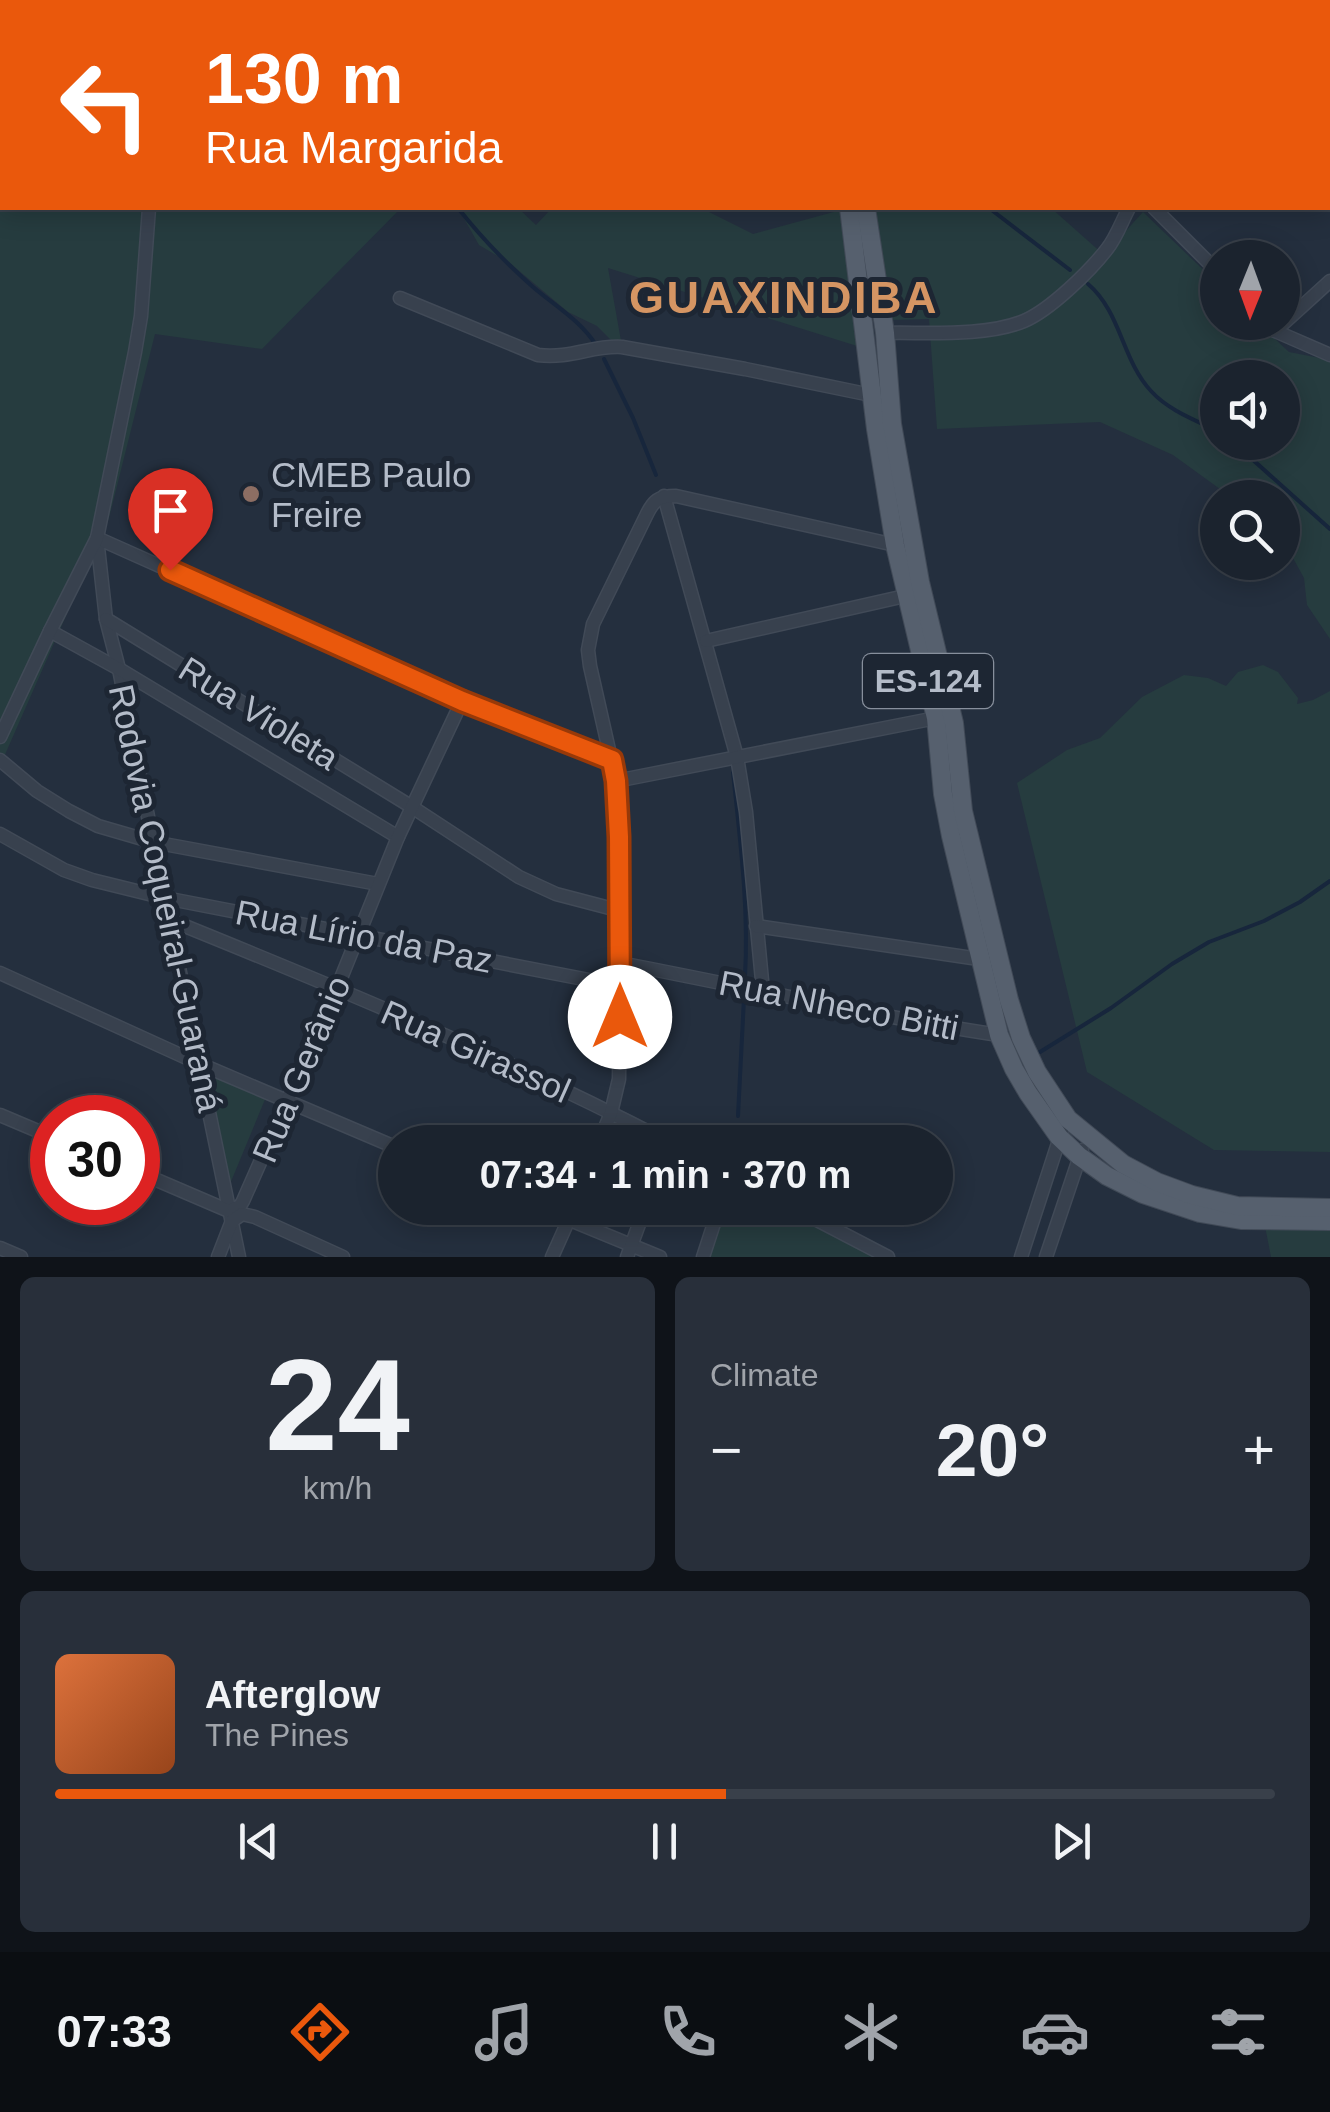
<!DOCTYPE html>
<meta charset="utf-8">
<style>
body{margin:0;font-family:Arial,sans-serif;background:#282f3a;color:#f1f3f6;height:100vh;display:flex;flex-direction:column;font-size:38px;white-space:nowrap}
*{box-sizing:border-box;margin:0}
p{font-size:32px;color:#a0a4aa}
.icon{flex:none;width:55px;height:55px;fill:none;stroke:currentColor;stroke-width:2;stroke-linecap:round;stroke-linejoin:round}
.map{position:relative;height:1257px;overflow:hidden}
.details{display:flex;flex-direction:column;gap:20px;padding:20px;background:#0f1319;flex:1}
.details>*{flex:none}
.banner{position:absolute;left:0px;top:0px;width:1330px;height:210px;box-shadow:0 5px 25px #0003,0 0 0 2px #39404a;background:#ea580c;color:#fff;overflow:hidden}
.needle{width:65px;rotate:181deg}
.controls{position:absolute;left:1200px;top:240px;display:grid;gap:20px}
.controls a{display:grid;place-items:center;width:100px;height:100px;border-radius:50%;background:#1b232e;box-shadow:0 5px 25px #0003,0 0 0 2px #39404a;font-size:50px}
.speed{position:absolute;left:30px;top:1095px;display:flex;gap:20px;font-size:50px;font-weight:700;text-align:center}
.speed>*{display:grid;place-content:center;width:130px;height:130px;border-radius:50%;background:#1b232e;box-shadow:0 5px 25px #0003,0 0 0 2px #39404a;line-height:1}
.speed .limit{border:15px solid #d22;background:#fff;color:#111}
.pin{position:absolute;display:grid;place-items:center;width:85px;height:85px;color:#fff;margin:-102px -42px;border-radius:50% 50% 50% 0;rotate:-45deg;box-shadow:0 0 10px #0007}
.pin .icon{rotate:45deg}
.me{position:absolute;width:110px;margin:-55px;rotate:0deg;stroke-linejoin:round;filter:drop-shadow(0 0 8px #0008)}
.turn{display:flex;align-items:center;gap:35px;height:210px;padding:0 40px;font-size:45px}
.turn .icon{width:130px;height:130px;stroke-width:2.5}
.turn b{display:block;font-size:70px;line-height:85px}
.big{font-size:75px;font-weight:600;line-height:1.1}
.details .tile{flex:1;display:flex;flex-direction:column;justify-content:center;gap:15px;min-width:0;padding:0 35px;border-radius:15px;background:#282f3a}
.details .dial{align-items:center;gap:0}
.dial b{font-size:130px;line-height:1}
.song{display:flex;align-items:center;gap:30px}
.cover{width:120px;height:120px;border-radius:15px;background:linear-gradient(135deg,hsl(20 70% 55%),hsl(20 70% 35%))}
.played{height:10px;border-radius:5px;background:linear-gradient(90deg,#ea580c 55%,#39404a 55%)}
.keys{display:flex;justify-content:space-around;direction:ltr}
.heat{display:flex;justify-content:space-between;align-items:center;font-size:55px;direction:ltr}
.details .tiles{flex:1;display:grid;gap:20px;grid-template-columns:1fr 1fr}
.tile:last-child{grid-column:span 2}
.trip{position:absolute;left:378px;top:1125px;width:575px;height:100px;border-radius:50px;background:#1b232e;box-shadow:0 5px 25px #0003,0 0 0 2px #39404a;font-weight:600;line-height:100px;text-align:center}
.menu{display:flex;height:160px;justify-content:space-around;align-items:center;background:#0b0e12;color:#a0a4aa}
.menu .icon{width:70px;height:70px}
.menu .selected{color:#ea580c}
.menu b{font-size:45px;color:#f1f3f6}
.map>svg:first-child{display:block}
</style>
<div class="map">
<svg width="1330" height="1257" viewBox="0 0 1330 1257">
<rect width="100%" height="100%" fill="#242f3e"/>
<g fill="#263c3f" fill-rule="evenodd">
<polygon points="0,124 2,127 2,208 401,208 262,349 155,334 109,518 0,766"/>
<polygon points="458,208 518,208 536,225 552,208 701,208 753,234 841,210 857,346 608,268 623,352 597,326 568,312 511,264 479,245"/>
<path d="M874 208H1051L1104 255 1143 212 1217 283 1218 322 1258 323 1289 352 1330 360V639L1307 605 1304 578 1283 540 1282 498 1231 497 1173 455 1100 422 937 429 929 319 891 320ZM1218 378H1282V442H1218Z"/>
<polygon points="1263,665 1278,672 1298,698 1297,704 1313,700 1330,691 1330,1152 1214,1150 1087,1072 1017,783 1067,750 1100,738 1142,697 1184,675 1208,678 1226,686 1238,672"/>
<polygon points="202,1067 266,1097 230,1184"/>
<polygon points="721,1208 780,1208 875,1257 706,1257"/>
<polygon points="1264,1221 1330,1222 1330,1257 1271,1257"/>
</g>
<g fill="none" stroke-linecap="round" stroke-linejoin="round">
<g stroke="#17263c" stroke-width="4">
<polyline points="200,0 204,2"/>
<path d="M458 208C480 236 506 263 533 287 555 306 580 320 596 345"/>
<polyline points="989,208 1070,270"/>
<path d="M1088 284C1121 312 1122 360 1151 391 1168 410 1195 420 1218 431"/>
<polyline points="604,359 633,418 656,475"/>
<polyline points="1233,442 1330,529"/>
<path d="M733 772C740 840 749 907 745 976"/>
<polyline points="1040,1052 1111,1008 1172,964 1209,942 1264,921 1300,902 1330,881"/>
<polyline points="738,1116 744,998"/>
</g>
<defs>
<g id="minor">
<polyline points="138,0 138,2"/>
<polyline points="237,0 241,2"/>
<polyline points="400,0 402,2"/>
<polyline points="933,0 935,2"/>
<polyline points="351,2 353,0"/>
<polyline points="569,2 571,0"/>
<polyline points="801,2 805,0"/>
<polyline points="998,2 1002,0"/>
<polyline points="1147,2 1147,0"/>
<polyline points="1210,2 1214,0"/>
<polyline points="1328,64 1330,62"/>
<polyline points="1328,131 1330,135"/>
<polyline points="0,142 2,141"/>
<polyline points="1154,208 1218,272"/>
<path d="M400 298 538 355C571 359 593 345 622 347L745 369 871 395"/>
<polyline points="1267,322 1275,331 1330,355"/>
<polyline points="1275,331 1330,281"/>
<path d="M885 333C927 332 985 337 1024 321 1050 310 1090 271 1107 249 1116 238 1122 221 1129 208"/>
<polyline points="664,496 737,757 746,812 763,991"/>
<polyline points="97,538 106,619 119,669 153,842 239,1257"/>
<polyline points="97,538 462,701 611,760"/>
<polyline points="106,619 412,807 519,877 556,894 621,911"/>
<polyline points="50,631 119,669 398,837"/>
<polyline points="706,641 905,596"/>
<polyline points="0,737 50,631 97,538 135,352 141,316 149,208"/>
<polyline points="0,760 37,791 69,811 98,826 153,842 378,884"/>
<polyline points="616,781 936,718"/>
<polyline points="0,834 64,870 92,880 165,898 620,986"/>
<path d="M170 920C338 988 507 1058 668 1142"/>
<polyline points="756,926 979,959"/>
<path d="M620 963C746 987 872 1016 999 1035"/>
<polyline points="0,973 200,1064 395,1147"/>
<polyline points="0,1115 52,1137"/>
<path d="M599 1142 611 1113 619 1079 621 911 616 781 590 666 588 650 593 624 646 516C653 501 658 496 676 496L895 545"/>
<polyline points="138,1172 229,1211 240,1206 243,1201 337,988 398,837 462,701"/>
<polyline points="541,1208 660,1257"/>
<polyline points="794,1208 888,1257"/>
<polyline points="0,1248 21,1257"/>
<polyline points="218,1257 232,1221 242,1214 255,1217 343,1257"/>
<polyline points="552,1257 574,1208"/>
<polyline points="627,1257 645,1208"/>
<polyline points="703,1257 719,1208"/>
<polyline points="1021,1257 1062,1131"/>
<polyline points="1046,1257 1082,1150"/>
</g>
<g id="major">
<polyline points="759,0 760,2"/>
<polyline points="779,0 781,2"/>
<polyline points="849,208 876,429 895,545 936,718 943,794 951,836 999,1035 1014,1069 1028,1093 1059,1137 1079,1156 1107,1176 1143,1194 1200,1213 1241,1220 1330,1221"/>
<polyline points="866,208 885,333 892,424 920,582 954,723 963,811 1009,1000 1021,1038 1037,1072 1068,1119 1123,1164 1157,1182 1192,1195 1237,1206 1330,1208"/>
</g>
</defs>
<use href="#minor" stroke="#414a57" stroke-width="15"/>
<use href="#major" stroke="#414a57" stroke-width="20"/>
<use href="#minor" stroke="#38414e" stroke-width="12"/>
<use href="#major" stroke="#56606e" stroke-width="18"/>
</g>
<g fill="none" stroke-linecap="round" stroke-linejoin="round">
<defs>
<polyline id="route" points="170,570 462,701 612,760 616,781 619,837 620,1017"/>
</defs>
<use href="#route" stroke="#983908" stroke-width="25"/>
<use href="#route" stroke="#ea580c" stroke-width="18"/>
</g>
<circle fill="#8d6e63" stroke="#1d2633" stroke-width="4" cx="251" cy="494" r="10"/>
<g text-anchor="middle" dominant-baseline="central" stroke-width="10" stroke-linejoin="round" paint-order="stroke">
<rect fill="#1d2633" stroke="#878f9c" stroke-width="2.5" x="863" y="654" width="130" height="54" rx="8"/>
<g font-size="32" font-weight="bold" fill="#b4bcc9">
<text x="928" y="681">ES-124</text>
</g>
<g font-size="35" fill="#b4bcc9" stroke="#1d2633" text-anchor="start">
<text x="271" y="474">CMEB Paulo<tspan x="271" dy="40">Freire</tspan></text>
</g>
<g font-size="35" fill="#b4bcc9" stroke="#1d2633">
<text transform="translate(259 713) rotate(32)">Rua Violeta</text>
<text transform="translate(166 898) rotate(78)">Rodovia Coqueiral-Guaraná</text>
<text transform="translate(364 936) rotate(11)">Rua Lírio da Paz</text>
<text transform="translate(839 1005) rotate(11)">Rua Nheco Bitti</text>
<text transform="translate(476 1051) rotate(24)">Rua Girassol</text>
<text transform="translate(301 1069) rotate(-67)">Rua Gerânio</text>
</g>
<g font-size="45" font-weight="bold" letter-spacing="2.5" fill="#d59563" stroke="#1d2633">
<text x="784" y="297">GUAXINDIBA</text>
</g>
</g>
</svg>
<div class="controls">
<a><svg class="needle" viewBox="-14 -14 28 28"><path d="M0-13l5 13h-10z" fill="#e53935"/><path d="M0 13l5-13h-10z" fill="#a0a4aa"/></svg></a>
<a><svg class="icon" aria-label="sound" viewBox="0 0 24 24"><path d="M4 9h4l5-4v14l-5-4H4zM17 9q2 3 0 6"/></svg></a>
<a><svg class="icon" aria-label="search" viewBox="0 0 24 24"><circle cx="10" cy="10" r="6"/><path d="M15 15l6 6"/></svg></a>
</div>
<div class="speed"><div class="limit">30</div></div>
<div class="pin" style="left:170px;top:570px;background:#d93025"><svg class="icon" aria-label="arrive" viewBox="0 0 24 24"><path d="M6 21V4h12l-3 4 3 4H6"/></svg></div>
<svg class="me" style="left:620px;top:1017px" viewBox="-20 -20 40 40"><circle r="19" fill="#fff"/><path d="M0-13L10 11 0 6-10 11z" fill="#ea580c"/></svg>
<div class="trip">07:34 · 1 min · 370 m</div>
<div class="banner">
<div class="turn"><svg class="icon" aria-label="left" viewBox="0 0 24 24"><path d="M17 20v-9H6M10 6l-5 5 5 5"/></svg><div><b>130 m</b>Rua Margarida</div></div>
</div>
</div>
<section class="details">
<div class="tiles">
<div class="tile dial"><b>24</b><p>km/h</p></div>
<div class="tile"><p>Climate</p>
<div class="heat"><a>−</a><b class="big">20°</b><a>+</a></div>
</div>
<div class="tile">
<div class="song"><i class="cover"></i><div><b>Afterglow</b><p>The Pines</p></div></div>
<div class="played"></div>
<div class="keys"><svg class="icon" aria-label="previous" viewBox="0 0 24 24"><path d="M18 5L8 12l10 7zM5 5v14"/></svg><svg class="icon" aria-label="pause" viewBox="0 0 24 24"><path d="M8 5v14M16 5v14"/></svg><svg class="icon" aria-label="next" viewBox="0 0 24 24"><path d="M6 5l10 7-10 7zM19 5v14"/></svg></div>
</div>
</div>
</section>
<nav class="menu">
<b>07:33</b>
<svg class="icon selected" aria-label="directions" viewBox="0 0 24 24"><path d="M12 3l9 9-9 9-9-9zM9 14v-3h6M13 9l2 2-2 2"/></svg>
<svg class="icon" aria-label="music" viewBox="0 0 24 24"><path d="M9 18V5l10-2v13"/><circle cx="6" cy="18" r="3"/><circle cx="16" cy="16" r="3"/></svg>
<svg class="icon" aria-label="phone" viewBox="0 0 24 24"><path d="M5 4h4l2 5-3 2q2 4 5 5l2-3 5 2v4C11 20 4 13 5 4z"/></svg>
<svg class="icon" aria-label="climate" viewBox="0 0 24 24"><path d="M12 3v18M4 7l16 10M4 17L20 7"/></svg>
<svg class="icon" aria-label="car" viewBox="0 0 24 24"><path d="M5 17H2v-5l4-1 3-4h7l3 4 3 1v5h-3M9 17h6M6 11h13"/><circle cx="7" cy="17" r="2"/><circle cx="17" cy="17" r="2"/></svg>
<svg class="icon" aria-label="filters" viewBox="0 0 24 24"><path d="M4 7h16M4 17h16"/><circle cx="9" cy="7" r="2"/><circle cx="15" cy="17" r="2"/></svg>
</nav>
